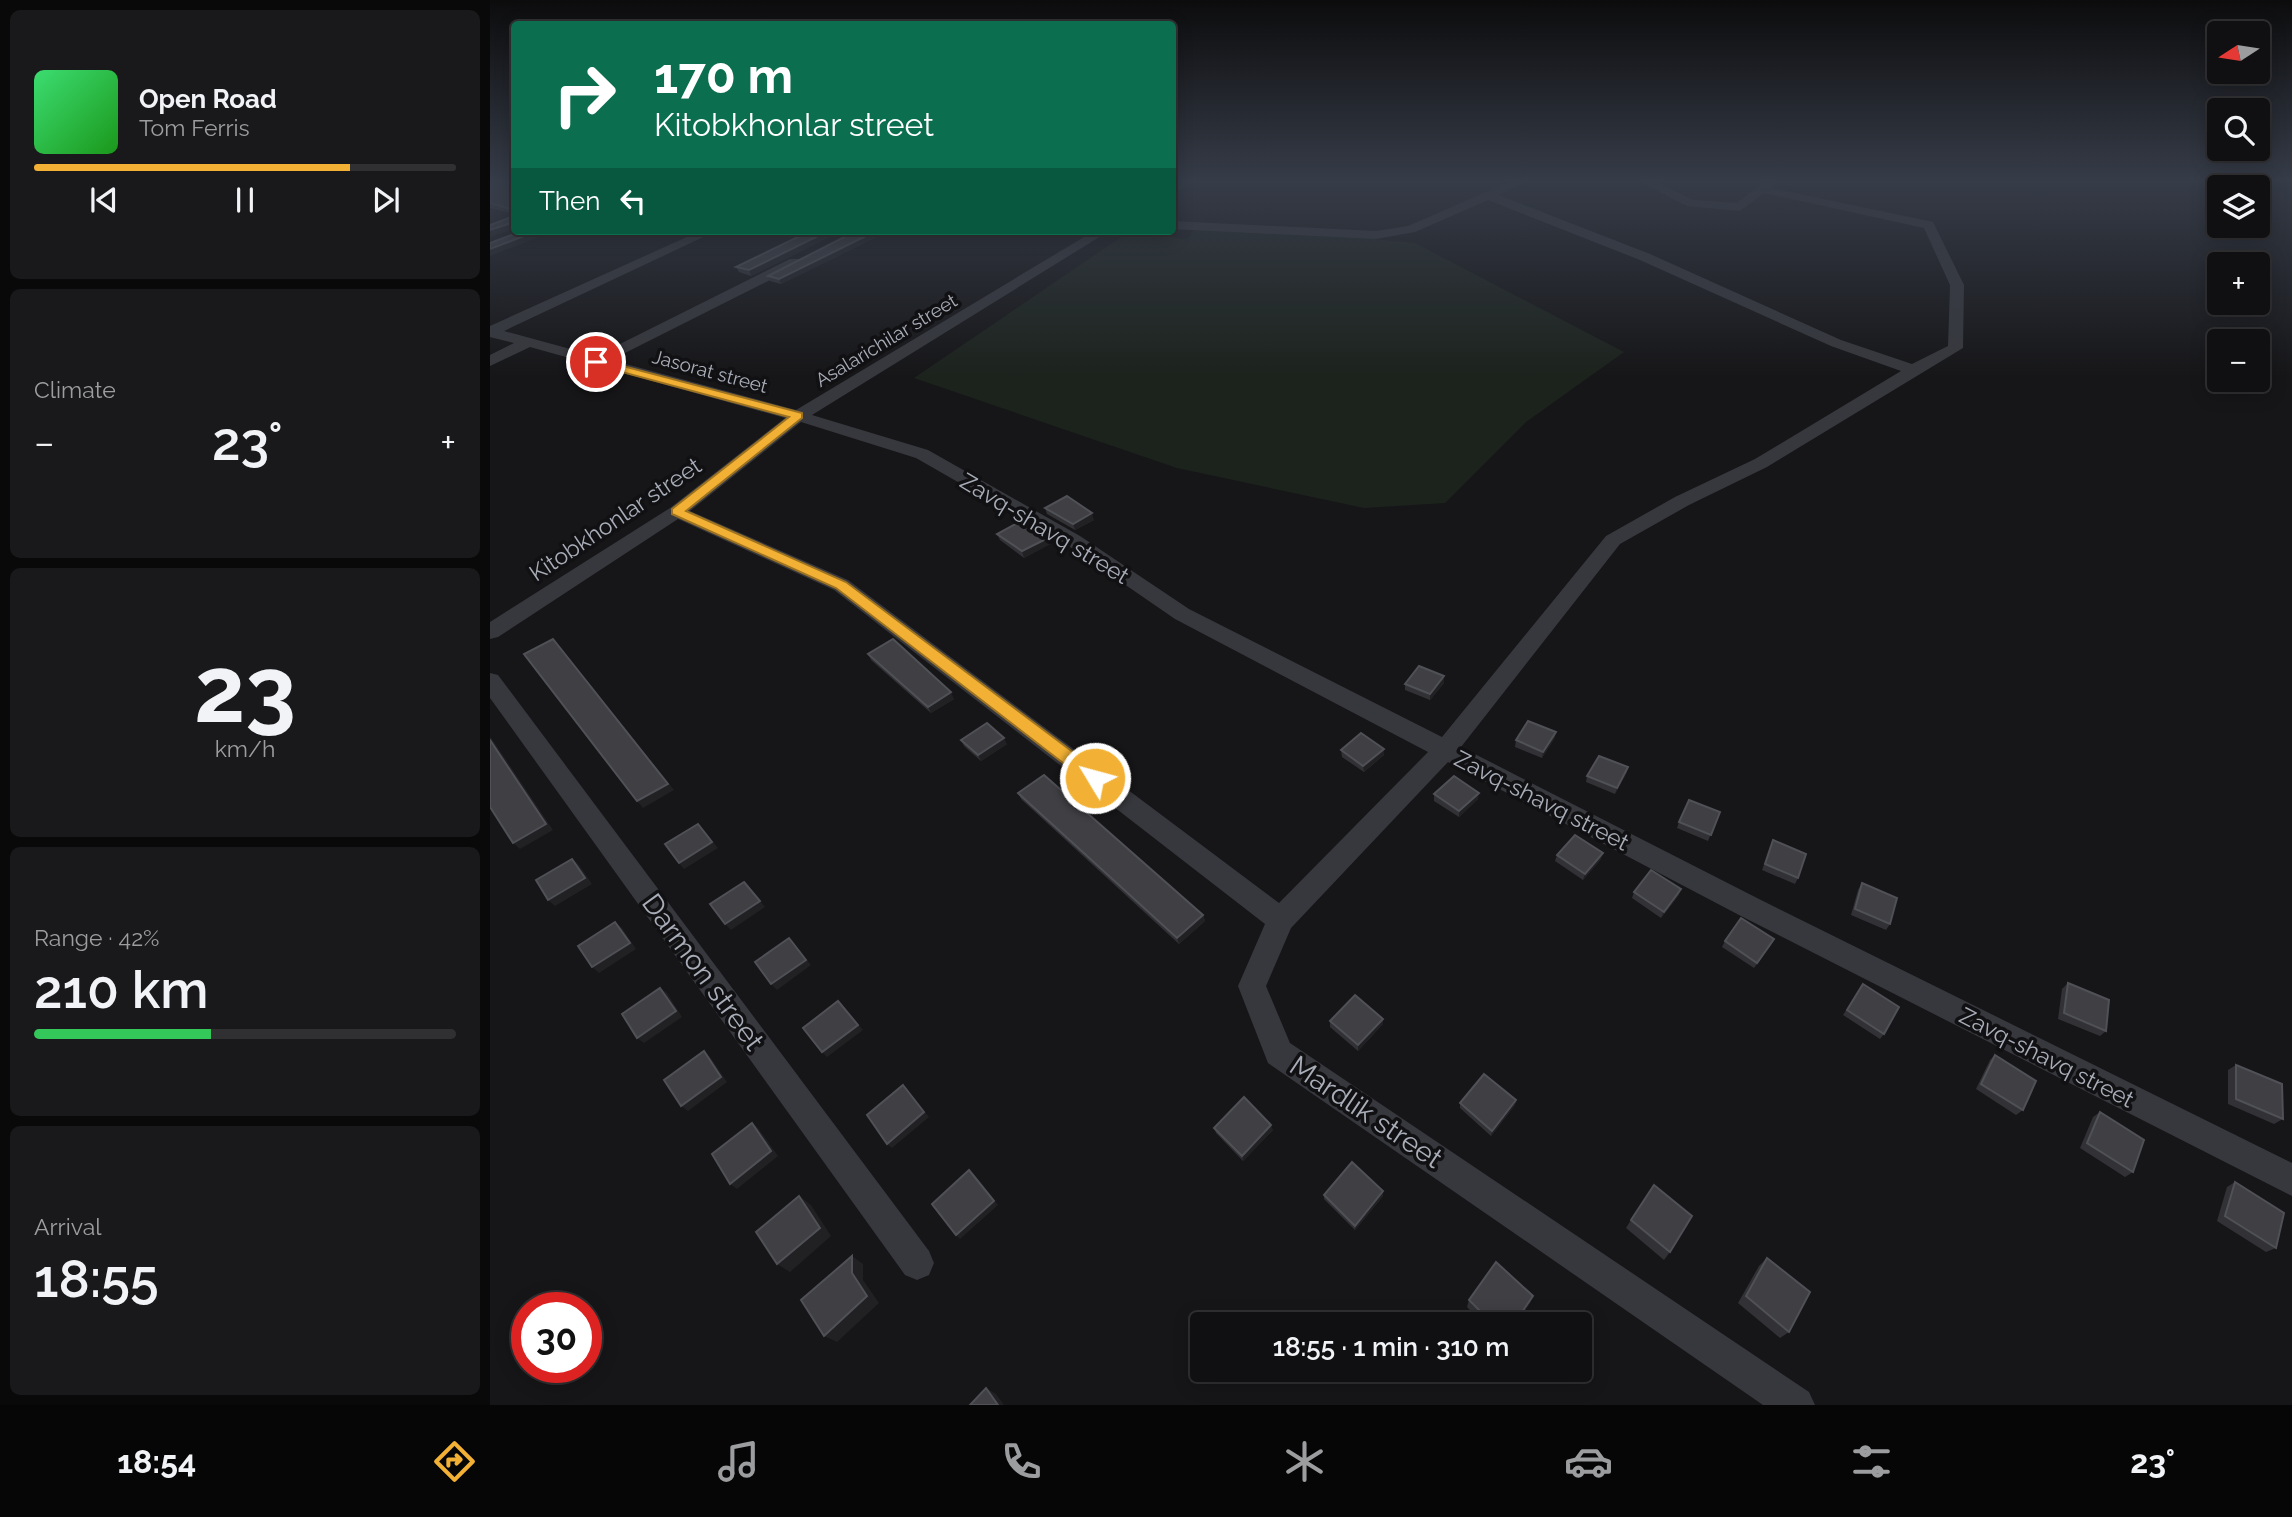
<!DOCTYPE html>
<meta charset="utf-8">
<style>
body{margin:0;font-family:Raleway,sans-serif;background:#19191b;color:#f1f3f6;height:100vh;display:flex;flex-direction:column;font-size:26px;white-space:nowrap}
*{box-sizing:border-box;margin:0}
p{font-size:23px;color:#9c9d9f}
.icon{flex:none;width:38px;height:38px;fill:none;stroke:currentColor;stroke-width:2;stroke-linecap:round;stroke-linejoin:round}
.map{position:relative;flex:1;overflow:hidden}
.side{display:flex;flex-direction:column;gap:10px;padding:10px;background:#09090a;width:490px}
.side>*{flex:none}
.top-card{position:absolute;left:21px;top:21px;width:665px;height:214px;border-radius:7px;box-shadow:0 4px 18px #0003,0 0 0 2px #303032;background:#0b6e4f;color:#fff;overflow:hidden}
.needle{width:46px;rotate:258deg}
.fabs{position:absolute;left:1717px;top:21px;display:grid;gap:14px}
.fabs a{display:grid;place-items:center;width:63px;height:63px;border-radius:7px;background:#101012;box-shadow:0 4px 18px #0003,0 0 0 2px #303032;font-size:35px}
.speed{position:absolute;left:21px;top:1292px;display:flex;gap:14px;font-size:35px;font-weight:700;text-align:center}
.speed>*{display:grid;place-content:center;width:91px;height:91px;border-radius:50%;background:#101012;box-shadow:0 4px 18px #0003,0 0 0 2px #303032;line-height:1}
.speed .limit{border:10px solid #d22;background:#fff;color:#111}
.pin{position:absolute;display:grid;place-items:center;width:60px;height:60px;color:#fff;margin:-30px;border:4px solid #fff;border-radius:50%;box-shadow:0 2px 7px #0007}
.me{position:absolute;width:77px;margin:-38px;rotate:307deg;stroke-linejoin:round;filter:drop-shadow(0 0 5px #0008)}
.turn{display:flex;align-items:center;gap:24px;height:147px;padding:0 28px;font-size:32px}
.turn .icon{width:91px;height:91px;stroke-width:2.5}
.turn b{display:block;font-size:49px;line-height:60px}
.then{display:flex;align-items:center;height:66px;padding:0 28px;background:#0003;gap:14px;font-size:26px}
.big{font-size:52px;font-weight:600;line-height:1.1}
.side .card{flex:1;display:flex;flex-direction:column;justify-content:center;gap:10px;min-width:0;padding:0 24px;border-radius:10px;background:#19191b}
.side .dial{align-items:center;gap:0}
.dial b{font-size:91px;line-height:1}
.song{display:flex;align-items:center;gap:21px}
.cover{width:84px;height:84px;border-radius:10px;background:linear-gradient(135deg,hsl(140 70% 55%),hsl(120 70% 35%))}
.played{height:7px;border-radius:4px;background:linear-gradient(90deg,#f2b134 75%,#303032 75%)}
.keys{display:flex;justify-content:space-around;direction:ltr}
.heat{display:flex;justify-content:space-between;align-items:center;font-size:38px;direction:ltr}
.charge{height:10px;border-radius:5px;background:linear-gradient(90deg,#34c759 42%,#303032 0)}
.trip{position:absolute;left:700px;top:1312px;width:402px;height:70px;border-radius:7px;background:#101012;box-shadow:0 4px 18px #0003,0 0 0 2px #303032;font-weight:600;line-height:70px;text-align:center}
.tabs{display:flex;height:112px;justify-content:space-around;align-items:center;background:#060607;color:#9c9d9f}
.tabs .icon{width:49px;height:49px}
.tabs .current{color:#f2b134}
.tabs b{font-size:32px;color:#f1f3f6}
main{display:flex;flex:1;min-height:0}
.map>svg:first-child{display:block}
</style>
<main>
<section class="side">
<div class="card">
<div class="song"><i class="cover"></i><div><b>Open Road</b><p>Tom Ferris</p></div></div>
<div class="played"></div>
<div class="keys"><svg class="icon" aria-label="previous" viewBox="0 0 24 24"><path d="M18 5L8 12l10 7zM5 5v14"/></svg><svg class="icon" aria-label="pause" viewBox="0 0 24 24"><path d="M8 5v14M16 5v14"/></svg><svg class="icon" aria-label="next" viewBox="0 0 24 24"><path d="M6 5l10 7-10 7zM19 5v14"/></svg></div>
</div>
<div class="card"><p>Climate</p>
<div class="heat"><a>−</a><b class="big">23°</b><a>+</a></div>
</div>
<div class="card dial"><b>23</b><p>km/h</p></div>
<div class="card"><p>Range · 42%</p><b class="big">210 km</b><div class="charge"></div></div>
<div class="card"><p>Arrival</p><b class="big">18:55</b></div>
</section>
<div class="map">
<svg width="1802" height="1405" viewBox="0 0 1802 1405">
<rect width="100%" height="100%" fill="#161618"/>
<polygon fill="#1c231d" points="706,228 827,233 925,243 1134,352 1036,422 955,503 874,508 687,468 424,378 640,231 696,239"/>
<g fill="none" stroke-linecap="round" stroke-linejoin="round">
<g fill="#37383d" fill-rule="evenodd">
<polygon points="695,180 710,180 682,193 682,185"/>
<path d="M1024 180H1039L1008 195 1160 254 1351 340 1422 364 1458 346 1460 285 1434 228 1274 193 1250 211 1197 206 1147 180H1162L1203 200 1247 203 1276 180H1289L1281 188 1443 222 1474 285 1473 348 1277 467 1199 505 1130 544 971 747 1269 899 1802 1163V1196L1249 915 958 762 801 928 776 986 800 1043 1319 1392 1325 1405H1273L778 1063 748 986 775 924 344 590 188 519 8 637 0 639V622L180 508 295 418 40 347 0 366V355L24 343 0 337V326L210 231H226L14 331 106 356 300 259H310V265L121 360 306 410 604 231H619L322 415 438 450 590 536 699 609 952 737 1116 536 1185 497 1265 459 1411 371 1341 346 1150 260 998 200 925 232 886 239 682 229V221L886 231 918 226ZM311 422 426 458 576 544 685 619 938 752 789 903 358 580 200 511Z"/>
<polygon points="0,673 8,675 439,1251 444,1263 439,1275 427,1280 415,1275 0,698"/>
</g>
</g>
<g fill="#323236">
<polygon points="0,180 24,180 24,214 0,208"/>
<polygon points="320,231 351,231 261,276 249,272 246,267"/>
<polygon points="366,231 399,231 291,284 280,281 278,276"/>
<polygon points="555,508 604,520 585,530 557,514"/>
<polygon points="507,534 560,544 534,558 510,540"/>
<polygon points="378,654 464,699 441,713 381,660"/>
<polygon points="954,683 940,700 915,690 915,684"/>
<polygon points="1066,732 1064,739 1052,758 1025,747 1026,740"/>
<polygon points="471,740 517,744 491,761 474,746"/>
<polygon points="851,750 894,755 874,772 852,757"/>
<polygon points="1138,767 1136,774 1125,794 1096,782 1097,776"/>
<polygon points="528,793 713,915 715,921 689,944 531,799"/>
<polygon points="944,794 988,799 969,817 944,801"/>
<polygon points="1230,812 1218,841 1187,828 1189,822"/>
<polygon points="1283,840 1308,878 1305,884 1272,870"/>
<polygon points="1067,855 1111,859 1093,880 1065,861"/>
<polygon points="1372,883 1400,924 1396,930 1361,915 1368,890"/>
<polygon points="1144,892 1189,895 1171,918 1142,898"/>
<polygon points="1235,941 1281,945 1264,968 1232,947"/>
<polygon points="1578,983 1616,1031 1610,1036 1568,1019 1572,989"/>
<polygon points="1373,984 1394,1034 1390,1039 1353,1015"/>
<polygon points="840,1021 893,1024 868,1051 840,1027"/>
<polygon points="1505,1055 1533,1110 1526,1115 1486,1089 1500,1060"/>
<polygon points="1746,1065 1793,1119 1784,1124 1738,1104 1738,1070"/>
<polygon points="1026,1100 1025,1105 1001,1136 970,1108 970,1103"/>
<polygon points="1610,1112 1643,1172 1635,1177 1590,1148 1603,1117"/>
<polygon points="724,1128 783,1130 753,1161 726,1133"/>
<polygon points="1745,1182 1786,1248 1776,1252 1727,1221 1737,1187"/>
<polygon points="893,1191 893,1196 865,1230 834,1199 834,1195"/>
<polygon points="1141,1220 1180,1252 1174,1260 1136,1228"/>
<polygon points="1277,1258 1299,1332 1290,1338 1248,1303 1269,1266"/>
<polygon points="1043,1296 1040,1303 1025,1325 995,1325 977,1307 979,1300"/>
</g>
<g fill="#212124">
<polygon points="21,223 24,229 0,237 0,230"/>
<polygon points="47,231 65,231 0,256 0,249"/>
<polygon points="338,231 351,231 261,276 259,270"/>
<polygon points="386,231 399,231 291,284 289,279"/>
<polygon points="602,513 604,520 585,530 583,524"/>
<polygon points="558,538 560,544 534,558 532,551"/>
<polygon points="69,646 184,790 153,808 147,801"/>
<polygon points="954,676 954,683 940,700 940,694"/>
<polygon points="461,692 464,699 441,713 438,707"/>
<polygon points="1066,732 1064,739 1052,758 1053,752"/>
<polygon points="0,736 63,830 30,849 23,843"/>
<polygon points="514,738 517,744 491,761 488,755"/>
<polygon points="894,749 894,755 874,772 873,766"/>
<polygon points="1138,767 1136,774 1125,794 1127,788"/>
<polygon points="989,793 988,799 969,817 969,811"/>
<polygon points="208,824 228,848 194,869 189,863"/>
<polygon points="1113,853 1111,859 1093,880 1095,874"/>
<polygon points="82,859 89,865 102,884 65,906 58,900"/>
<polygon points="254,882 275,907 241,930 235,924"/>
<polygon points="1191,889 1189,895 1171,918 1174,912"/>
<polygon points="713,915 715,921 689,944 687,938"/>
<polygon points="125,922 132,928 146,949 109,973 102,967"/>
<polygon points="304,944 321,965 287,990 281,984"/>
<polygon points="170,988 177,993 192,1017 154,1043 147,1038"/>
<polygon points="348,1001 373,1030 337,1057 332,1052"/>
<polygon points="893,1019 893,1024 868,1051 868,1045"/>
<polygon points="214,1051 220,1057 237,1082 198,1111 191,1106"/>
<polygon points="417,1091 439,1117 402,1148 397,1144"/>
<polygon points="1026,1100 1025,1105 1001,1136 1002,1131"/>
<polygon points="262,1123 268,1128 288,1156 247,1189 240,1184"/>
<polygon points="781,1125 783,1130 753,1161 752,1156"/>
<polygon points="484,1175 508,1205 470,1239 466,1235"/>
<polygon points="893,1191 893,1196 865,1230 865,1226"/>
<polygon points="309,1196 321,1205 341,1236 300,1272 287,1264"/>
<polygon points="362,1256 373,1264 373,1280 389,1303 347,1342 334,1336 362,1273"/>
<polygon points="1043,1296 1040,1303 1025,1325 1023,1325"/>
<polygon points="496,1388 506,1394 514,1405 508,1405"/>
</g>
<g fill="#3f3f44" stroke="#4f5156" stroke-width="2">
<polygon points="0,180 24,180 24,210 0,203"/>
<polygon points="24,216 24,223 21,223 0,230 0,225"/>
<polygon points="32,231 47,231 0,249 0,243"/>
<polygon points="320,231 338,231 259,270 246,267"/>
<polygon points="366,231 386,231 289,279 278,276"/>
<polygon points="577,496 602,513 583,524 555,508"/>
<polygon points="533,520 558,538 532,551 507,534"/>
<polygon points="63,639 178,784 147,801 34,654"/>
<polygon points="403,639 461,692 438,707 378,654"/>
<polygon points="929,666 954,676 940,694 915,684"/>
<polygon points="1038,721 1066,732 1053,752 1026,740"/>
<polygon points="497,723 514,738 488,755 471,740"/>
<polygon points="871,733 894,749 873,766 851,750"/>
<polygon points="0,740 56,824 23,843 0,807"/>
<polygon points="1109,756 1138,767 1127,788 1097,776"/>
<polygon points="554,775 713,915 687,938 528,793"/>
<polygon points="964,776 989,793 969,811 944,794"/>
<polygon points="1199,800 1230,812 1221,835 1189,822"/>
<polygon points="208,824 222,842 189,863 175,844"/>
<polygon points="1085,835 1113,853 1095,874 1067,855"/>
<polygon points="1283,840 1316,854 1308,878 1275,864"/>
<polygon points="82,859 95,878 58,900 46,880"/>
<polygon points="1161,870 1191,889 1174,912 1144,892"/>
<polygon points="254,882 270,901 235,924 220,904"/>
<polygon points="1372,883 1407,898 1400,924 1365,909"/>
<polygon points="1251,918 1284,939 1267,963 1235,941"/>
<polygon points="125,922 140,943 102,967 88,946"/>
<polygon points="299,938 316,960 281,984 265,962"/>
<polygon points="1578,983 1619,1000 1616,1031 1574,1013"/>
<polygon points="1373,984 1409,1007 1394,1034 1357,1010"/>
<polygon points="170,988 186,1011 147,1038 132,1014"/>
<polygon points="865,995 893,1019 868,1045 840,1021"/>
<polygon points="348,1001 368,1025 332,1052 313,1028"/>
<polygon points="214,1051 231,1077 191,1106 174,1080"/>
<polygon points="1505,1055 1546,1081 1533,1110 1491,1084"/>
<polygon points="1746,1065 1792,1084 1793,1119 1746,1099"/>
<polygon points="994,1074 1026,1100 1002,1131 970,1103"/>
<polygon points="413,1085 434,1112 397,1144 377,1115"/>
<polygon points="754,1097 781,1125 752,1156 724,1128"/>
<polygon points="1610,1112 1654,1140 1643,1172 1597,1143"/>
<polygon points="262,1123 281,1151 240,1184 222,1154"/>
<polygon points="862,1162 893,1191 865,1226 834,1195"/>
<polygon points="479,1170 504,1201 466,1235 442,1204"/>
<polygon points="1745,1182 1794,1213 1786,1248 1735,1216"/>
<polygon points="1164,1185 1202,1216 1180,1252 1141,1220"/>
<polygon points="309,1196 330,1228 287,1264 266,1232"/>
<polygon points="362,1256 362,1273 377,1296 334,1336 311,1300"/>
<polygon points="1277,1258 1320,1292 1299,1332 1256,1296"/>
<polygon points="1006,1262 1043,1296 1023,1325 1004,1325 979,1300"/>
<polygon points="496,1388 508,1405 480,1405"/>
</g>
<linearGradient id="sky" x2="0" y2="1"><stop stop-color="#0c0c0d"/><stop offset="0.48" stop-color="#363c48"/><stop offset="1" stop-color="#363c48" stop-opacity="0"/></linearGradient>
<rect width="1802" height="377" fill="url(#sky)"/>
<polygon fill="#f2b134" stroke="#9d7322" stroke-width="2" points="106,359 312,413 312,418 196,511 356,582 611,773 613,778 611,783 599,783 346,588 182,514 182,509 299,417 102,364 101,362"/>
<g text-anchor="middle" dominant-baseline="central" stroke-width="7" stroke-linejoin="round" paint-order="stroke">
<g font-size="19" fill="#a8adb8" stroke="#111113">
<text transform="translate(396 340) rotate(-31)">Asalarichilar street</text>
<text transform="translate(220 371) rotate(15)">Jasorat street</text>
</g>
<g font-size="23" fill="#a8adb8" stroke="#111113">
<text transform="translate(125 519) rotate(-34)">Kitobkhonlar street</text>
<text transform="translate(555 528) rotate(31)">Zavq-shavq street</text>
<text transform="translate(1052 800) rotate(27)">Zavq-shavq street</text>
<text transform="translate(1557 1057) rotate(27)">Zavq-shavq street</text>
</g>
<g font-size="28" fill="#a8adb8" stroke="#111113">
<text transform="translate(213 972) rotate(54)">Darmon street</text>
<text transform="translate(876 1112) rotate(34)">Mardlik street</text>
</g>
</g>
</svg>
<div class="fabs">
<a><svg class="needle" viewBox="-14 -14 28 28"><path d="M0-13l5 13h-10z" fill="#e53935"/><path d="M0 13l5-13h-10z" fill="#9c9d9f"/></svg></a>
<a><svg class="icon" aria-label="search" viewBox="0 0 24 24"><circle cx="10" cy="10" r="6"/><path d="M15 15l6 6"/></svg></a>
<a><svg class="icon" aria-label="layers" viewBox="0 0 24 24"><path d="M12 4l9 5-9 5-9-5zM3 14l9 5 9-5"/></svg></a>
<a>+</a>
<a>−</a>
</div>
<div class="speed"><div class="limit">30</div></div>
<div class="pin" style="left:106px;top:362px;background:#d93025"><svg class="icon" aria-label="arrive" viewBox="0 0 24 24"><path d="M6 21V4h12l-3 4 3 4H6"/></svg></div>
<svg class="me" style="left:605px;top:778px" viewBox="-20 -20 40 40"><circle r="17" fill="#f2b134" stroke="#fff" stroke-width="3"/><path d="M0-11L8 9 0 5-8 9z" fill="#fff"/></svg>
<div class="trip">18:55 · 1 min · 310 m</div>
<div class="top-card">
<div class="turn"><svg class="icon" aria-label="right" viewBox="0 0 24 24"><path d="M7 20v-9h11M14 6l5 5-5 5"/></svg><div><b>170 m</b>Kitobkhonlar street</div></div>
<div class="then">Then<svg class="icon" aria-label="left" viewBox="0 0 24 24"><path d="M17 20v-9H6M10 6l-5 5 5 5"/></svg></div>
</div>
</div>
</main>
<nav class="tabs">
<b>18:54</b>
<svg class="icon current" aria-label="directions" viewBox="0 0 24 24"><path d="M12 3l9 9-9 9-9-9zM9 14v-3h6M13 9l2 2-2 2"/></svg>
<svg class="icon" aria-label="music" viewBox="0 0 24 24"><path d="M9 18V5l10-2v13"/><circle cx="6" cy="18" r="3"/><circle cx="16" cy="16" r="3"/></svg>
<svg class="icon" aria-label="phone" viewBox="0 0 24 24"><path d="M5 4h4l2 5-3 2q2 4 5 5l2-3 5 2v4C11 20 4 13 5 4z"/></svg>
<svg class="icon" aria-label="climate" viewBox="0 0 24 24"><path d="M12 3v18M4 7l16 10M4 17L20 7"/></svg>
<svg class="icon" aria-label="car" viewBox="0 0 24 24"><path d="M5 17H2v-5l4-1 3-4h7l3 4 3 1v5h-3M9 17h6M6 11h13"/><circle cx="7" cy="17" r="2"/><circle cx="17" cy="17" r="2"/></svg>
<svg class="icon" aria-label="filters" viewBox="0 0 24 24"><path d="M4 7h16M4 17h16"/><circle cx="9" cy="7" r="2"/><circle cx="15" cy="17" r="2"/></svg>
<b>23°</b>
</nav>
